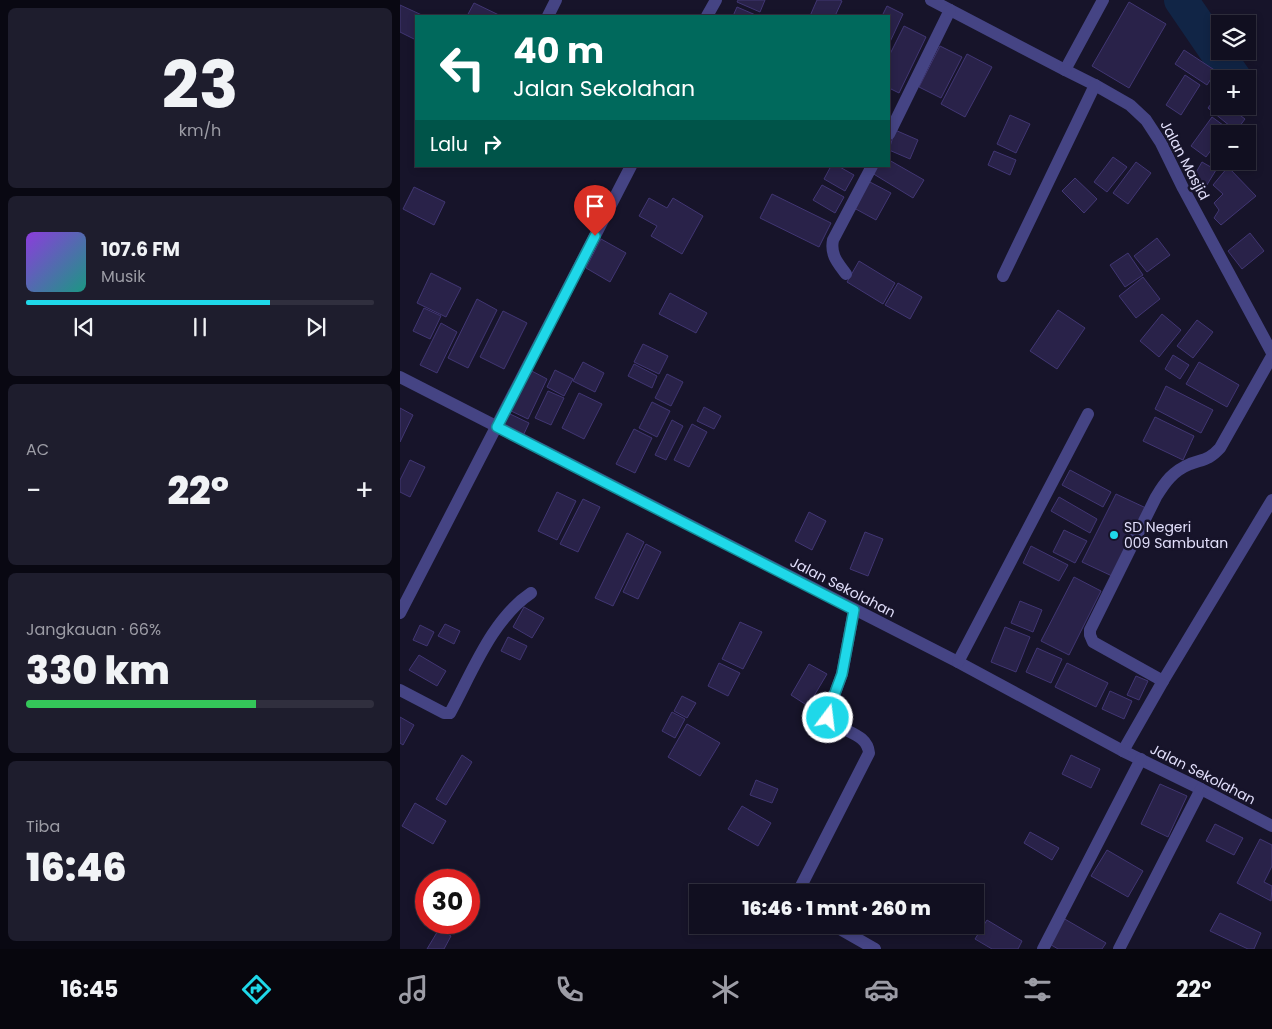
<!DOCTYPE html>
<html lang="id">
<meta charset="utf-8">
<style>
body{margin:0;font-family:Poppins,sans-serif;background:#1e1d2d;color:#f1f3f6;height:100vh;display:flex;flex-direction:column;font-size:19px;white-space:nowrap}
*{box-sizing:border-box;margin:0}
p{font-size:16px;color:#9c9ca5}
.icon{flex:none;width:28px;height:28px;fill:none;stroke:currentColor;stroke-width:2;stroke-linecap:round;stroke-linejoin:round}
.map{position:relative;flex:1;overflow:hidden}
.sheet{display:flex;flex-direction:column;gap:8px;padding:8px;background:#090812;width:400px}
.sheet>*{flex:none}
.guide{position:absolute;left:15px;top:15px;width:475px;height:152px;border-radius:0px;box-shadow:0 2px 8px #0003,0 0 0 1px #302f3e;background:#00695c;color:#fff;overflow:hidden}
.tools{position:absolute;left:811px;top:15px;display:grid;gap:10px}
.tools a{display:grid;place-items:center;width:45px;height:45px;border-radius:0px;background:#110f20;box-shadow:0 2px 8px #0003,0 0 0 1px #302f3e;font-size:25px}
.speed{position:absolute;left:15px;top:869px;display:flex;gap:10px;font-size:25px;font-weight:700;text-align:center}
.speed>*{display:grid;place-content:center;width:65px;height:65px;border-radius:50%;background:#110f20;box-shadow:0 2px 8px #0003,0 0 0 1px #302f3e;line-height:1}
.speed .limit{border:8px solid #d22;background:#fff;color:#111}
.pin{position:absolute;display:grid;place-items:center;width:42px;height:42px;color:#fff;margin:-51px -21px;border-radius:50% 50% 50% 0;rotate:-45deg;box-shadow:0 0 5px #0007}
.pin .icon{rotate:45deg}
.me{position:absolute;width:55px;margin:-28px;rotate:15deg;stroke-linejoin:round;filter:drop-shadow(0 0 4px #0008)}
.turn{display:flex;align-items:center;gap:18px;height:105px;padding:0 15px;font-size:22px}
.turn .icon{width:65px;height:65px;stroke-width:2.5}
.turn b{display:block;font-size:35px;line-height:42px}
.then{display:flex;align-items:center;height:48px;padding:0 15px;background:#0003;gap:10px;font-size:19px}
.big{font-size:38px;font-weight:800;line-height:1.1}
.sheet .widget{flex:1;display:flex;flex-direction:column;justify-content:center;gap:8px;min-width:0;padding:0 18px;border-radius:8px;background:#1e1d2d}
.sheet .dial{align-items:center;gap:0}
.dial b{font-size:65px;line-height:1}
.song{display:flex;align-items:center;gap:15px}
.cover{width:60px;height:60px;border-radius:8px;background:linear-gradient(135deg,hsl(270 70% 55%),hsl(170 70% 35%))}
.played{height:5px;border-radius:2px;background:linear-gradient(90deg,#1fd8e9 70%,#302f3e 70%)}
.keys{display:flex;justify-content:space-around;direction:ltr}
.heat{display:flex;justify-content:space-between;align-items:center;font-size:28px;direction:ltr}
.charge{height:8px;border-radius:4px;background:linear-gradient(90deg,#34c759 66%,#302f3e 0)}
.trip{position:absolute;left:289px;top:884px;width:295px;height:50px;border-radius:0px;background:#110f20;box-shadow:0 2px 8px #0003,0 0 0 1px #302f3e;font-weight:800;line-height:50px;text-align:center}
.menu{display:flex;height:80px;justify-content:space-around;align-items:center;background:#07060d;color:#9c9ca5}
.menu .icon{width:35px;height:35px}
.menu .selected{color:#1fd8e9}
.menu b{font-size:22px;color:#f1f3f6}
main{display:flex;flex:1;min-height:0}
.map>svg:first-child{display:block}
</style>
<main>
<section class="sheet">
<div class="widget dial"><b>23</b><p>km/h</p></div>
<div class="widget">
<div class="song"><i class="cover"></i><div><b>107.6 FM</b><p>Musik</p></div></div>
<div class="played"></div>
<div class="keys"><svg class="icon" aria-label="previous" viewBox="0 0 24 24"><path d="M18 5L8 12l10 7zM5 5v14"/></svg><svg class="icon" aria-label="pause" viewBox="0 0 24 24"><path d="M8 5v14M16 5v14"/></svg><svg class="icon" aria-label="next" viewBox="0 0 24 24"><path d="M6 5l10 7-10 7zM19 5v14"/></svg></div>
</div>
<div class="widget"><p>AC</p>
<div class="heat"><a>−</a><b class="big">22°</b><a>+</a></div>
</div>
<div class="widget"><p>Jangkauan · 66%</p><b class="big">330 km</b><div class="charge"></div></div>
<div class="widget"><p>Tiba</p><b class="big">16:46</b></div>
</section>
<div class="map">
<svg width="872" height="949" viewBox="0 0 872 949">
<rect width="100%" height="100%" fill="#17142a"/>
<g fill="none" stroke-linecap="round" stroke-linejoin="round">
<polyline stroke="#112546" stroke-width="34" points="781,0 835,79"/>
</g>
<g fill="#292249" stroke="#413673">
<polygon points="338,0 365,0 360,12 337,2"/>
<polygon points="417,0 440,0 442,1 435,16 410,16"/>
<polygon points="729,2 766,24 729,88 692,66"/>
<polygon points="74,3 101,16 67,16"/>
<polygon points="0,5 24,16 16,16 16,40 0,32"/>
<polygon points="487,6 503,14 489,44 489,16 482,16"/>
<polygon points="337,7 358,16 333,16"/>
<polygon points="504,26 526,37 499,93 489,88 489,56"/>
<polygon points="540,46 562,57 541,98 519,87"/>
<polygon points="784,50 816,71 807,85 775,64"/>
<polygon points="567,54 592,67 565,117 541,104"/>
<polygon points="785,75 800,85 781,115 766,105"/>
<polygon points="816,97 820,100 820,106 828,106 845,119 836,131 808,108"/>
<polygon points="610,115 630,124 616,153 597,144"/>
<polygon points="812,117 827,128 823,134 820,134 820,138 806,157 791,146"/>
<polygon points="495,130 518,140 510,159 489,150"/>
<polygon points="594,151 616,160 610,175 588,165"/>
<polygon points="713,157 727,167 707,192 694,182"/>
<polygon points="489,160 524,180 513,198 472,173 476,166 489,166"/>
<polygon points="736,162 751,173 728,204 713,193"/>
<polygon points="802,162 816,170 805,188 791,181"/>
<polygon points="431,166 438,166 454,175 445,191 424,179"/>
<polygon points="828,167 856,196 821,225 814,218 819,210 814,203 823,194 813,185"/>
<polygon points="675,178 697,199 684,213 662,191"/>
<polygon points="468,181 491,193 476,220 454,208"/>
<polygon points="422,185 444,197 435,213 413,200"/>
<polygon points="14,187 45,202 34,225 3,209"/>
<polygon points="372,194 431,223 419,247 360,218"/>
<polygon points="249,198 267,208 273,198 303,216 282,254 251,236 257,226 239,216"/>
<polygon points="850,233 864,251 842,269 828,251"/>
<polygon points="757,238 770,255 747,272 734,256"/>
<polygon points="201,239 226,253 210,282 186,268"/>
<polygon points="728,253 743,275 725,287 710,265"/>
<polygon points="459,261 495,283 483,304 447,282"/>
<polygon points="31,273 61,288 46,317 17,303"/>
<polygon points="743,277 760,299 736,318 719,296"/>
<polygon points="498,283 522,297 510,319 485,305"/>
<polygon points="270,293 307,313 296,333 259,314"/>
<polygon points="77,299 97,310 68,368 48,358"/>
<polygon points="24,308 41,316 30,339 13,331"/>
<polygon points="658,310 685,328 657,369 630,351"/>
<polygon points="103,311 127,323 104,369 80,357"/>
<polygon points="762,314 781,330 759,357 740,341"/>
<polygon points="797,320 813,332 793,358 777,346"/>
<polygon points="41,323 57,332 37,373 20,365"/>
<polygon points="243,344 268,356 259,374 234,362"/>
<polygon points="773,355 789,365 780,379 765,369"/>
<polygon points="183,362 204,373 195,392 173,381"/>
<polygon points="799,362 839,385 827,407 786,384"/>
<polygon points="234,364 257,376 252,388 228,376"/>
<polygon points="128,369 147,379 128,419 109,410"/>
<polygon points="155,370 173,379 164,396 147,387"/>
<polygon points="267,374 283,382 271,406 255,398"/>
<polygon points="766,386 813,410 801,433 755,409"/>
<polygon points="148,391 164,398 151,425 135,418"/>
<polygon points="179,393 202,404 184,439 162,428"/>
<polygon points="252,402 270,411 257,437 239,428"/>
<polygon points="304,407 321,416 314,429 297,421"/>
<polygon points="0,408 13,415 0,442"/>
<polygon points="108,413 129,423 122,438 100,428"/>
<polygon points="755,417 794,436 783,460 743,441"/>
<polygon points="272,420 283,426 266,460 255,455"/>
<polygon points="292,424 307,432 289,467 274,460"/>
<polygon points="234,429 252,438 235,473 216,464"/>
<polygon points="10,460 25,467 10,497 0,492 0,480"/>
<polygon points="670,470 711,492 703,507 662,485"/>
<polygon points="157,492 176,501 157,540 138,531"/>
<polygon points="716,494 746,508 712,576 682,562"/>
<polygon points="659,497 697,519 690,533 651,511"/>
<polygon points="183,499 200,507 178,552 160,544"/>
<polygon points="409,512 426,521 412,550 395,541"/>
<polygon points="664,530 687,541 675,563 653,552"/>
<polygon points="465,532 483,539 468,576 450,569"/>
<polygon points="227,533 244,542 213,606 195,598"/>
<polygon points="246,544 261,552 238,599 223,592"/>
<polygon points="631,546 668,565 659,581 623,563"/>
<polygon points="674,577 701,591 669,655 641,641"/>
<polygon points="620,601 642,610 633,632 611,623"/>
<polygon points="124,607 144,618 132,638 113,627"/>
<polygon points="340,622 362,632 343,669 322,659"/>
<polygon points="45,624 60,631 54,644 38,636"/>
<polygon points="20,625 34,632 27,646 13,640"/>
<polygon points="605,627 630,637 616,672 591,662"/>
<polygon points="108,637 127,646 120,660 101,651"/>
<polygon points="637,648 662,659 651,683 626,672"/>
<polygon points="19,655 46,671 37,686 9,670"/>
<polygon points="319,663 340,673 328,696 308,686"/>
<polygon points="667,663 708,683 696,707 655,687"/>
<polygon points="409,664 427,674 408,706 391,695"/>
<polygon points="736,676 748,681 739,700 727,695"/>
<polygon points="710,691 732,701 724,719 702,709"/>
<polygon points="282,696 296,703 287,718 274,711"/>
<polygon points="272,712 285,719 275,738 262,731"/>
<polygon points="0,717 14,725 3,745 0,743"/>
<polygon points="287,724 320,743 300,776 268,757"/>
<polygon points="62,755 72,762 46,805 36,799"/>
<polygon points="671,755 700,769 691,788 662,774"/>
<polygon points="356,780 378,789 372,803 350,795"/>
<polygon points="760,784 787,796 768,837 741,824"/>
<polygon points="15,803 46,821 33,844 2,826"/>
<polygon points="342,806 371,823 358,846 328,829"/>
<polygon points="815,824 843,838 834,855 806,841"/>
<polygon points="630,832 659,848 652,860 624,843"/>
<polygon points="860,839 872,845 872,866 864,882 872,886 871,901 837,883"/>
<polygon points="707,850 743,871 728,897 691,876"/>
<polygon points="820,913 861,933 854,949 848,949 810,931"/>
<polygon points="663,918 706,943 702,949 658,949 648,943"/>
<polygon points="587,920 622,941 618,949 592,949 575,939"/>
<polygon points="39,929 51,936 44,949 27,949"/>
</g>
<g fill="none" stroke-linecap="round" stroke-linejoin="round">
<g stroke="#454484" stroke-width="12">
<polyline points="531,0 665,70 695,85 730,105 746,120 761,143 783,188 872,353"/>
<polyline points="148,16 156,0"/>
<polyline points="307,16 316,0"/>
<polyline points="665,70 703,0"/>
<polyline points="489,134 550,10"/>
<path d="M446 274C438 263 430 255 433 240L472 166"/>
<polyline points="603,276 695,85"/>
<polyline points="0,377 558,662 723,751 801,789 872,826"/>
<polyline points="0,613 231,166"/>
<polyline points="558,662 688,414"/>
<path d="M763 681 693 642 690 635V630L756 497C765 482 773 471 790 464 804 459 809 460 820 448L872 356"/>
<path d="M0 690 44 713H50C72 673 92 619 131 593"/>
<polyline points="723,751 763,681 872,500"/>
<path d="M398 892 469 753C467 732 441 733 429 718L428 712 442 674 454 610"/>
<polyline points="433,925 475,949"/>
<polyline points="643,949 741,759"/>
<polyline points="719,949 801,789"/>
</g>
</g>
<g fill="none" stroke-linecap="round" stroke-linejoin="round">
<defs>
<polyline id="route" points="195,236 97,427 454,610 442,674 428,712 428,718"/>
</defs>
<use href="#route" stroke="#148c97" stroke-width="12"/>
<use href="#route" stroke="#1fd8e9" stroke-width="9"/>
</g>
<circle fill="#1fd8e9" stroke="#17142a" stroke-width="2" cx="714" cy="535" r="5"/>
<g text-anchor="middle" dominant-baseline="central" stroke-width="5" stroke-linejoin="round" paint-order="stroke">
<g font-size="14" fill="#e3e0fc" stroke="#17142a">
<text transform="translate(785 160) rotate(62)">Jalan Masjid</text>
<text transform="translate(443 587) rotate(27)">Jalan Sekolahan</text>
<text transform="translate(803 774) rotate(27)">Jalan Sekolahan</text>
</g>
<g font-size="14" fill="#e3e0fc" stroke="#17142a" text-anchor="start">
<text x="724" y="527">SD Negeri<tspan x="724" dy="16">009 Sambutan</tspan></text>
</g>
</g>
</svg>
<div class="tools">
<a><svg class="icon" aria-label="layers" viewBox="0 0 24 24"><path d="M12 4l9 5-9 5-9-5zM3 14l9 5 9-5"/></svg></a>
<a>+</a>
<a>−</a>
</div>
<div class="speed"><div class="limit">30</div></div>
<div class="pin" style="left:195px;top:236px;background:#d93025"><svg class="icon" aria-label="arrive" viewBox="0 0 24 24"><path d="M6 21V4h12l-3 4 3 4H6"/></svg></div>
<svg class="me" style="left:428px;top:718px" viewBox="-20 -20 40 40"><circle r="17" fill="#1fd8e9" stroke="#fff" stroke-width="3"/><path d="M0-11L8 9 0 5-8 9z" fill="#fff"/></svg>
<div class="trip">16:46 · 1 mnt · 260 m</div>
<div class="guide">
<div class="turn"><svg class="icon" aria-label="left" viewBox="0 0 24 24"><path d="M17 20v-9H6M10 6l-5 5 5 5"/></svg><div><b>40 m</b>Jalan Sekolahan</div></div>
<div class="then">Lalu<svg class="icon" aria-label="right" viewBox="0 0 24 24"><path d="M7 20v-9h11M14 6l5 5-5 5"/></svg></div>
</div>
</div>
</main>
<nav class="menu">
<b>16:45</b>
<svg class="icon selected" aria-label="directions" viewBox="0 0 24 24"><path d="M12 3l9 9-9 9-9-9zM9 14v-3h6M13 9l2 2-2 2"/></svg>
<svg class="icon" aria-label="music" viewBox="0 0 24 24"><path d="M9 18V5l10-2v13"/><circle cx="6" cy="18" r="3"/><circle cx="16" cy="16" r="3"/></svg>
<svg class="icon" aria-label="phone" viewBox="0 0 24 24"><path d="M5 4h4l2 5-3 2q2 4 5 5l2-3 5 2v4C11 20 4 13 5 4z"/></svg>
<svg class="icon" aria-label="climate" viewBox="0 0 24 24"><path d="M12 3v18M4 7l16 10M4 17L20 7"/></svg>
<svg class="icon" aria-label="car" viewBox="0 0 24 24"><path d="M5 17H2v-5l4-1 3-4h7l3 4 3 1v5h-3M9 17h6M6 11h13"/><circle cx="7" cy="17" r="2"/><circle cx="17" cy="17" r="2"/></svg>
<svg class="icon" aria-label="filters" viewBox="0 0 24 24"><path d="M4 7h16M4 17h16"/><circle cx="9" cy="7" r="2"/><circle cx="15" cy="17" r="2"/></svg>
<b>22°</b>
</nav>
